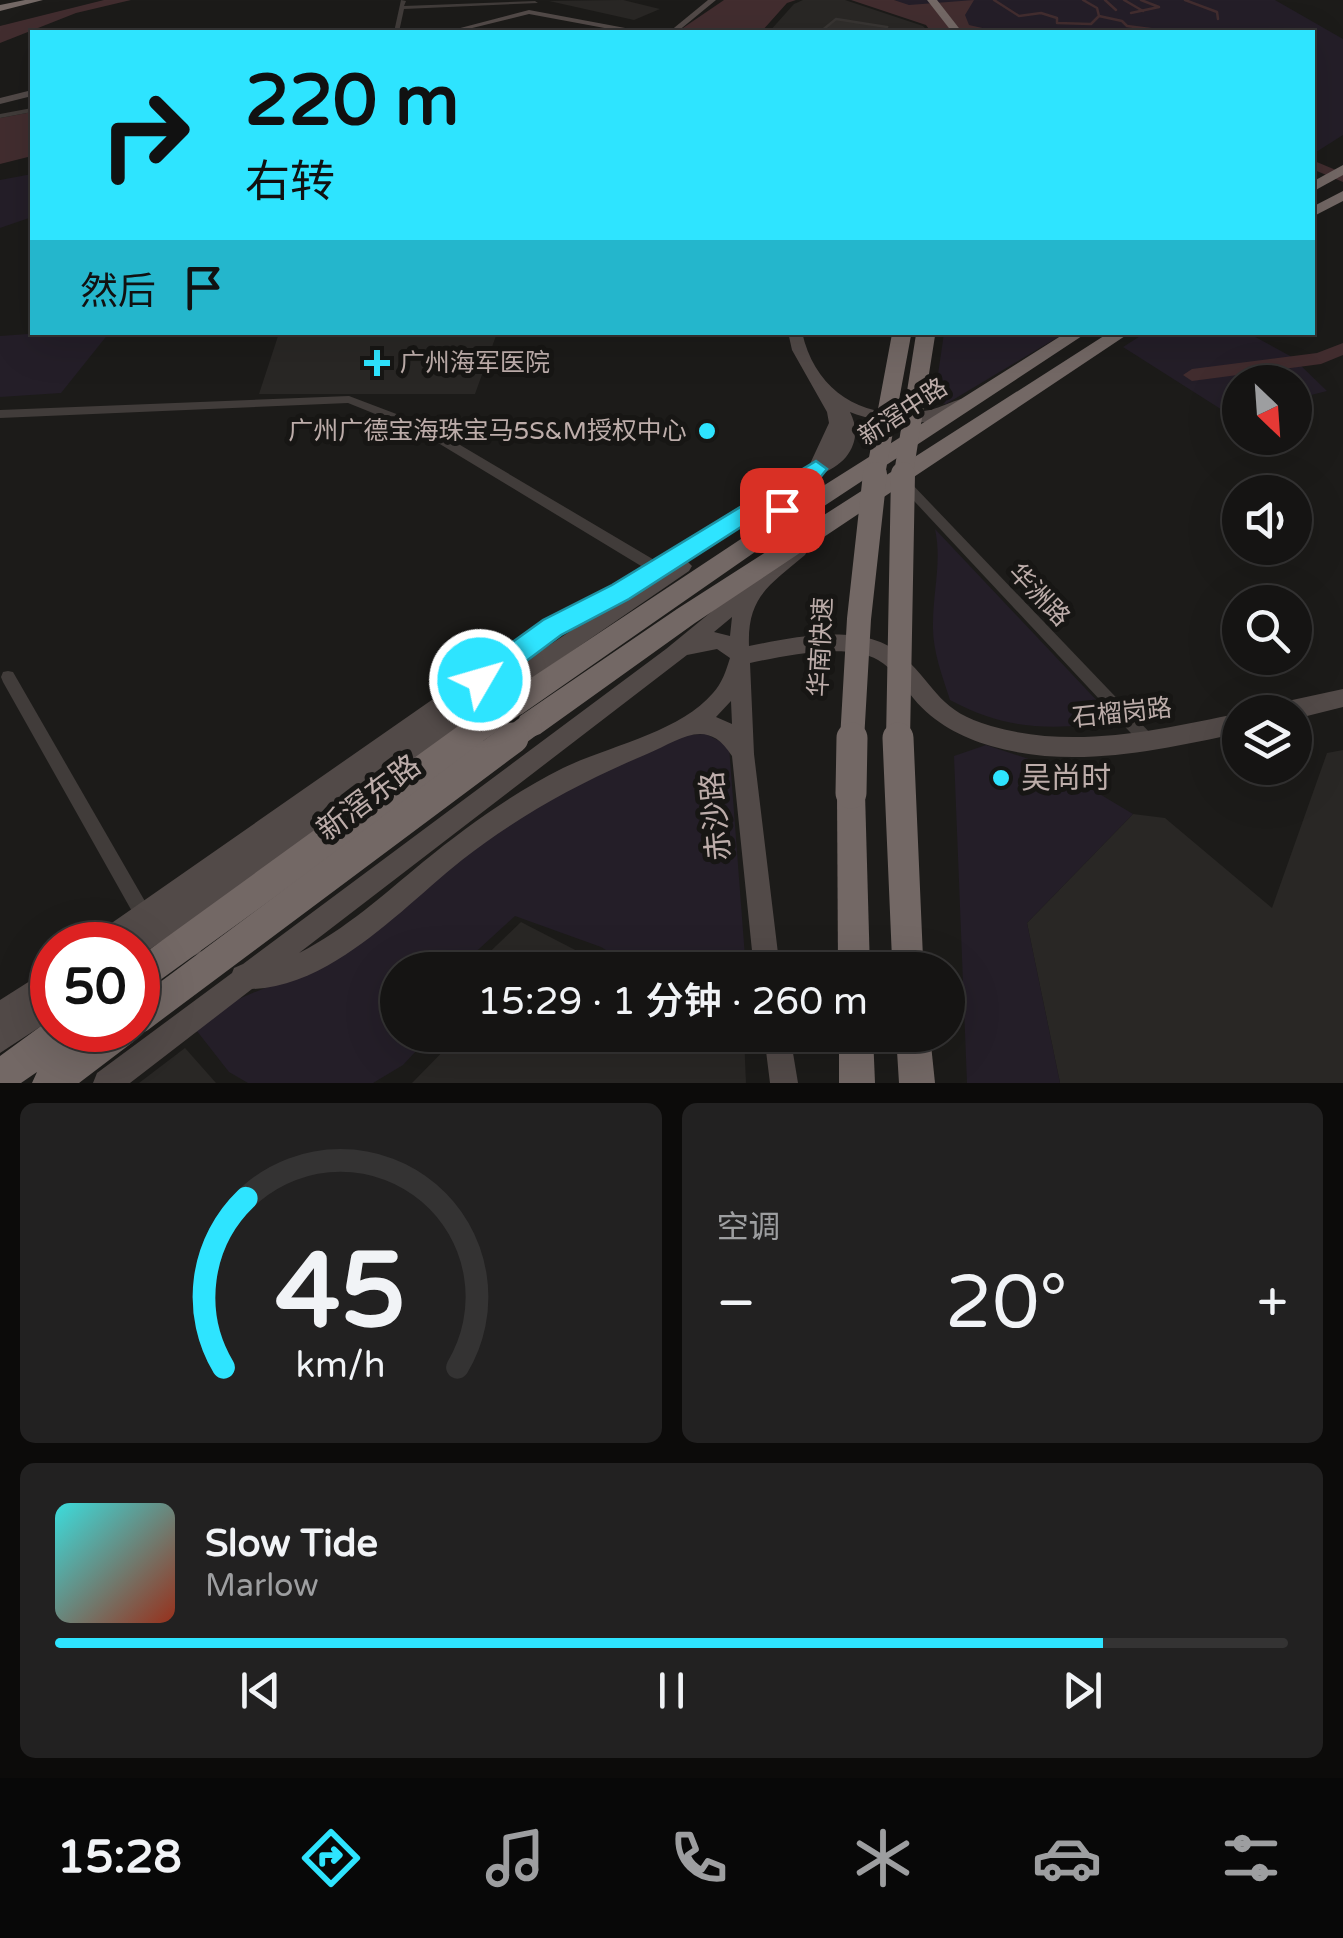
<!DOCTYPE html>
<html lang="zh">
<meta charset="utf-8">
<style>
body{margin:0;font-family:"Varela Round","Noto Sans SC",sans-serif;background:#222121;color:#f1f3f6;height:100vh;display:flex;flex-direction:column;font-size:38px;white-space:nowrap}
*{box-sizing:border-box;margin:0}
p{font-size:32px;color:#9d9ea0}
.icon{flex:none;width:55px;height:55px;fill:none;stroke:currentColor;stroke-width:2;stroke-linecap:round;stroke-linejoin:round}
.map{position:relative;height:1083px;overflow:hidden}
.sheet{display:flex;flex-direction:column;gap:20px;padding:20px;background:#0c0b0a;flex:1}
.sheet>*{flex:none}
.banner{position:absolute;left:30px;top:30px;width:1285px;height:305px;border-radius:0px;box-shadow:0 10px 40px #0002,0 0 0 2px #343333;background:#2ee4ff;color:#111;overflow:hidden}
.needle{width:65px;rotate:155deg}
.fabs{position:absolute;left:1222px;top:365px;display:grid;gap:20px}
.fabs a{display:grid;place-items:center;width:90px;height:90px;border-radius:50%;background:#151413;box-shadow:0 10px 40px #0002,0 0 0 2px #343333;font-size:50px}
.speed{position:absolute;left:30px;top:922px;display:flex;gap:20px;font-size:50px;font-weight:700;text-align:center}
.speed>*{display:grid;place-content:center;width:130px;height:130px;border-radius:50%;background:#151413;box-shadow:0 10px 40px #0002,0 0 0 2px #343333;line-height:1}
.speed .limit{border:15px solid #d22;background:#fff;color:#111}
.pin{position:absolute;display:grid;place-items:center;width:85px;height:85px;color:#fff;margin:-42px;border-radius:20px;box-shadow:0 5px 15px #0006}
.me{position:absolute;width:110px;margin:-55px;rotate:52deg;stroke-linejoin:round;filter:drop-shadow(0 0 8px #0008)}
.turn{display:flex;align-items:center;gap:35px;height:210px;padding:0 50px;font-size:45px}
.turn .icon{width:130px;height:130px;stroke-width:2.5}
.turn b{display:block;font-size:70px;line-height:85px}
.then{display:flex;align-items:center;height:95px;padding:0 50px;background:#0003;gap:20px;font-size:38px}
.big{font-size:75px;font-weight:600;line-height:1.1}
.sheet .tile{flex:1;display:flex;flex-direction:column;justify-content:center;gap:15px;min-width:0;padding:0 35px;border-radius:15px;background:#222121}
.sheet .dial{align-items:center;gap:0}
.dial svg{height:260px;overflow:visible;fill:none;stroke:#343333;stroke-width:7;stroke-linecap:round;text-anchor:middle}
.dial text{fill:#f1f3f6;stroke:none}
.song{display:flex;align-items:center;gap:30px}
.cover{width:120px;height:120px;border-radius:15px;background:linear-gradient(135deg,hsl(180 70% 55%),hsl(10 70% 35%))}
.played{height:10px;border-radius:5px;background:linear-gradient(90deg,#2ee4ff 85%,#343333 85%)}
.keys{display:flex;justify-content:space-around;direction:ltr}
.heat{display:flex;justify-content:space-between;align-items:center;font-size:55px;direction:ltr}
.sheet .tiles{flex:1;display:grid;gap:20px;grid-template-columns:1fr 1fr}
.tile:last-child{grid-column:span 2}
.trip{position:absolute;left:380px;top:952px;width:585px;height:100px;border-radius:50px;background:#151413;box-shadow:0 10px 40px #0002,0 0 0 2px #343333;font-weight:600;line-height:100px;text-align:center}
.tabs{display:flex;height:160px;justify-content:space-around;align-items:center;background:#080808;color:#9d9ea0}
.tabs .icon{width:70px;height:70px}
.tabs .on{color:#2ee4ff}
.tabs b{font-size:45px;color:#f1f3f6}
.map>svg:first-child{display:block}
</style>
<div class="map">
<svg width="1343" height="1083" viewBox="0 0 1343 1083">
<rect width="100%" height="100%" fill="#1c1b19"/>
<g fill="#292725">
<polygon points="623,0 660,9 634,20 549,1"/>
<polygon points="803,0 845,0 923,26 929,32 769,32 794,4"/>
<polygon points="279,333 279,332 497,333 475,394 259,394"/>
<polygon points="1343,750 1343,1083 1060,1083 1027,923 1133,814 1165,818 1272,908 1327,753"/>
<polygon points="521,922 614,970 471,970"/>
<polygon points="459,1035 739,1035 744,1037 746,1083 412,1083"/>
<polygon points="185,1048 216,1083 139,1083"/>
</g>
<g fill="#241e28">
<polygon points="894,0 1275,0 1343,39 1343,135 1313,154 1312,32 976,32"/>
<polygon points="32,174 32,217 0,228 0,180"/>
<polygon points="42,333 109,333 61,393 0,397 0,336"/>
<polygon points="944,333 944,332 1065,333 946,404 938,403 935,395"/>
<polygon points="1145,333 1248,333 1292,357 1327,391 1295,399 1295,382 1240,382 1238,420 1123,347"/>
<path d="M935 529 1118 723C1051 728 1012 733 950 700 942 675 932 650 933 623 933 591 942 561 935 529Z"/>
<path d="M706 734 729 746 746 970H638L601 947 515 916 468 959 464 970H398V1035H431L403 1065 373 1083H248L229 1072 193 1026C233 994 294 981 342 954 387 927 423 883 465 852 533 801 608 768 686 735Z"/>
<polygon points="986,745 1056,768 1133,814 1027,923 1060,1083 967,1083 954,756"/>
</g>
<g fill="#422d2f">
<polygon points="104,0 131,0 76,13 0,43 0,26"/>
<polygon points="724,0 796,0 787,3 761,32 677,32"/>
<polygon points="851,0 894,0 909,5 974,0 965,15 969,25 1000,32 931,32 926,25"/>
<polygon points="32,112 32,156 0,164 0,118"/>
</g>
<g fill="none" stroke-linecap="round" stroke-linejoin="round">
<g stroke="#422d2f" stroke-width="2.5">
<polyline points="994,0 1019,16 1041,13 1057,18 1057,23 1091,24 1099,16 1097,8 1083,0"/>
<polyline points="1105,0 1116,10"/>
<polyline points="1124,0 1143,11"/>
<polyline points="1185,0 1217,12 1218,19"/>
<polyline points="1131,13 1159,7 1141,0"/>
<polyline points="1099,16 1122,21 1127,26 1173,32"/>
</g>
<g fill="#422d2f" fill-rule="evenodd">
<polygon points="1312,160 1343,173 1343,182 1312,169"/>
<polygon points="1343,343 1343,355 1321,364 1192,381 1183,375 1192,369 1317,353"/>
</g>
</g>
<polygon fill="#302e2c" stroke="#383533" stroke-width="2.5" points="836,19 887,27 886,32 820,32"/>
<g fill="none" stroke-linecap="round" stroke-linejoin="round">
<g fill="#413c3a" fill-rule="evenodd">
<polygon points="401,0 406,1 404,6 535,1 538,3 404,9 399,32 394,32"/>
<polygon points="32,108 32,112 0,118 0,114"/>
<polygon points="349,396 428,426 661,564 662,568 661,572 651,572 420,432 348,403 0,418 0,410"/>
<polygon points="905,480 909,481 1153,736 1156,741 1153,746 1148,748 1143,746 901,487 899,484 901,481"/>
<polygon points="8,671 13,672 150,910 153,916 150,922 144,925 138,922 3,682 1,677 3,672"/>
</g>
<g fill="#524a48" fill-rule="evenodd">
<polygon points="708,0 716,0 677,32 669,32"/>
<polygon points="529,10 636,30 640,32 626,32 529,14 456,32 445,32"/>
<polygon points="32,90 32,96 0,104 0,98"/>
<path d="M788 332H802C816 395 868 423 930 410 941 407 951 402 961 399L968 404C939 430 885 426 850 412 858 428 857 443 846 457 832 473 809 478 791 489 755 512 720 536 685 559L692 566 689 571 448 736 184 926 200 935 204 944 200 953 191 957 162 941 138 957V945H89L93 936 545 621 636 572 781 480 809 466 829 423 827 412 792 350ZM608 606 442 717 559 633Z"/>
<path d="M799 543 805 545 808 550 805 555C770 585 747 596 749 646 795 637 866 621 904 657 938 689 939 711 991 726 1073 750 1159 730 1240 713V733C1159 750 1073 770 991 746 961 737 934 723 914 699 903 686 894 669 878 660 848 642 783 656 750 663L754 754 780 970H754L732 756C707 716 680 740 647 754 580 782 520 815 462 860 421 893 383 932 337 960 311 976 282 988 252 989L130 1083H93L97 1073 232 973 234 968 243 964 666 649 793 545ZM732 617 730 636 714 632ZM717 649 730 658C726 671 722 683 713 693 680 732 609 746 563 768 513 793 466 827 423 862 383 895 346 929 299 953L687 655ZM731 701 732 724 716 717Z"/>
<polygon points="1343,689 1343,707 1295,719 1295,712 1273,712 1276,705 1283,702"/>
<polygon points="52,967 52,1019 0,1053 0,1000"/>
<polygon points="764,1035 790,1035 798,1083 770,1083"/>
</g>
<g fill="#736865" fill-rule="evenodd">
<polygon points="25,0 43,0 0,11 0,5"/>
<polygon points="927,0 937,0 962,32 952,32"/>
<polygon points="1343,165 1343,175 1312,192 1312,182"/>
<polygon points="1343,191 1343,201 1312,217 1312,207"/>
<polygon points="1067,332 1088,332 765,545 522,714 513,717 504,714 500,705 504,696 768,521 765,516 768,510 799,477 806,474 817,482 804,498"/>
<polygon points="1110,332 1131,332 695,623 540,734 530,738 520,734 517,725 520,716 677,609"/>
<polygon points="851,779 861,783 865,793 870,970 838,970 837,793 841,783"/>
<polygon points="52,1018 52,1030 82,1030 78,1041 92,1030 138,1030 133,1042 79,1083 32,1083 37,1072 21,1083 0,1083 0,1056"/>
<polygon points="839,1035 873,1035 875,1083 839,1083"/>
<polygon points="896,1035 930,1035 935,1083 899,1083"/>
</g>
<g stroke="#736865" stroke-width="19">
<polyline points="875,477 902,332"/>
<polyline points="903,477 926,332"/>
</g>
<g stroke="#736865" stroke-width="24">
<polyline points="464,740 513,705"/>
<polyline points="510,740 530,725"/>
<polyline points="852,740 859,619 875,474"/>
<polyline points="898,740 903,474"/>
</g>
<g stroke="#736865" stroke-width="31">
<polyline points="898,738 908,970"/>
<polyline points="851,793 852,738"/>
<polyline points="138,977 468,738"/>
<polyline points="138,1018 513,738"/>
</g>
</g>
<polygon fill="#2ee4ff" stroke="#1e94a6" stroke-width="2.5" points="816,461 827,469 789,516 774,516 772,507 629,599 561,635 489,689 480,692 471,689 467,680 471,672 543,620 612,585"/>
<g fill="#2ee4ff" stroke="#171614" stroke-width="4">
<path d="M372 348h10v10h10v10h-10v10h-10v-10h-10v-10h10z"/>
<circle cx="707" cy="431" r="10"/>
<circle cx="1001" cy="778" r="10"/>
</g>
<g text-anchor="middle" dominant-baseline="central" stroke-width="10" stroke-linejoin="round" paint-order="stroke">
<g font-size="25" fill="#bdadaa" stroke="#171614" text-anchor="start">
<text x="400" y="363">广州海军医院</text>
<text x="687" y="431" text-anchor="end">广州广德宝海珠宝马5S&amp;M授权中心</text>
</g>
<g font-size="25" fill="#bdadaa" stroke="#171614">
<text transform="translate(903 412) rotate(-33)">新滘中路</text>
<text transform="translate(1039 595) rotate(46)">华洲路</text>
<text transform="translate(821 647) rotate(-87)">华南快速</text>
<text transform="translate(1122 713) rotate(-6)">石榴岗路</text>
</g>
<g font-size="30" fill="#bdadaa" stroke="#171614" text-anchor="start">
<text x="1021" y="778">吴尚时</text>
</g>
<g font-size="30" fill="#bdadaa" stroke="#171614">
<text transform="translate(369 798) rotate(-37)">新滘东路</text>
<text transform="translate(716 816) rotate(-95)">赤沙路</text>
</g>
</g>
</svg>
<div class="fabs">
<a><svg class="needle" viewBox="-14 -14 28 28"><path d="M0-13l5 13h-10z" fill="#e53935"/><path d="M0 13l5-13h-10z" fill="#9d9ea0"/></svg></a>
<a><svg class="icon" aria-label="sound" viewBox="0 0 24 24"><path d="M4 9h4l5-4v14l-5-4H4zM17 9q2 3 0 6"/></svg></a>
<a><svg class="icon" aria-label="search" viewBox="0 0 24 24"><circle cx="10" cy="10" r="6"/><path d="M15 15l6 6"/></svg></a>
<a><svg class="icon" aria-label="layers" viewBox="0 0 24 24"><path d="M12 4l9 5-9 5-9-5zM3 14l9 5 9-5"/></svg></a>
</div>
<div class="speed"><div class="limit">50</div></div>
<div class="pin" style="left:782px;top:510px;background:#d93025"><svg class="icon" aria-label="arrive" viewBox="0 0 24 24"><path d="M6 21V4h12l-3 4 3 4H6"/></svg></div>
<svg class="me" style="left:480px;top:680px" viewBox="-20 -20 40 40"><circle r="17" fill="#2ee4ff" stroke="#fff" stroke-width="3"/><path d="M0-11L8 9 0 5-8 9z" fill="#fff"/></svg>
<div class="trip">15:29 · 1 分钟 · 260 m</div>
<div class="banner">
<div class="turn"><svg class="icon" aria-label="right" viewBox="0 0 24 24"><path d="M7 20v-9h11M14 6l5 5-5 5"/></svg><div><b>220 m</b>右转</div></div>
<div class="then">然后<svg class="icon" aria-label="arrive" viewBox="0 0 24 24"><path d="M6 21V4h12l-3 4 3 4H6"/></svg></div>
</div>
</div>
<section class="sheet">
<div class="tiles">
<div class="tile dial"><svg viewBox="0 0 100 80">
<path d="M14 69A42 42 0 1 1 86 69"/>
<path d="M14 69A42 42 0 0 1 21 17" stroke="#2ee4ff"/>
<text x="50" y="56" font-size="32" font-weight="700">45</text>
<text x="50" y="72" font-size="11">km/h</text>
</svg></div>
<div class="tile"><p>空调</p>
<div class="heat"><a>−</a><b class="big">20°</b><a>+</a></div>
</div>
<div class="tile">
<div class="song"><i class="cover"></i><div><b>Slow Tide</b><p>Marlow</p></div></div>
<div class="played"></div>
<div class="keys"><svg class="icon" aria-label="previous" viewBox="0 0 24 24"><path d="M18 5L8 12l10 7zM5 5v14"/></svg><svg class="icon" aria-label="pause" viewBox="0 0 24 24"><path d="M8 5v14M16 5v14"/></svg><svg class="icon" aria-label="next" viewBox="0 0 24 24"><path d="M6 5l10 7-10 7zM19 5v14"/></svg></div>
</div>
</div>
</section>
<nav class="tabs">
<b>15:28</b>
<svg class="icon on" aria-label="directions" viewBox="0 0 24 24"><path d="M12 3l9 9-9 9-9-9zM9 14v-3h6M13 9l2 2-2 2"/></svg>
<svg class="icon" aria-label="music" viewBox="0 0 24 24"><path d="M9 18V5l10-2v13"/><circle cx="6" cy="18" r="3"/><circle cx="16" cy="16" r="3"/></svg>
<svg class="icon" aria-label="phone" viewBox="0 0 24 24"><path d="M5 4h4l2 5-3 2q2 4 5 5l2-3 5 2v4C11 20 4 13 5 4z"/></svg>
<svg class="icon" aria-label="climate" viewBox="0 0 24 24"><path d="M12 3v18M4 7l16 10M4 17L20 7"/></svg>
<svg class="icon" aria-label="car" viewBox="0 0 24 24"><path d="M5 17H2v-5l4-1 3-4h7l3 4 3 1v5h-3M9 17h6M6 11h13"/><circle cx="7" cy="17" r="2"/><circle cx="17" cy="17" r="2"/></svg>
<svg class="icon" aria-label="filters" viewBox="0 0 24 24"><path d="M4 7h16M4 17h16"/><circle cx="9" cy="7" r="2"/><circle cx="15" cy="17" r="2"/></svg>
</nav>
